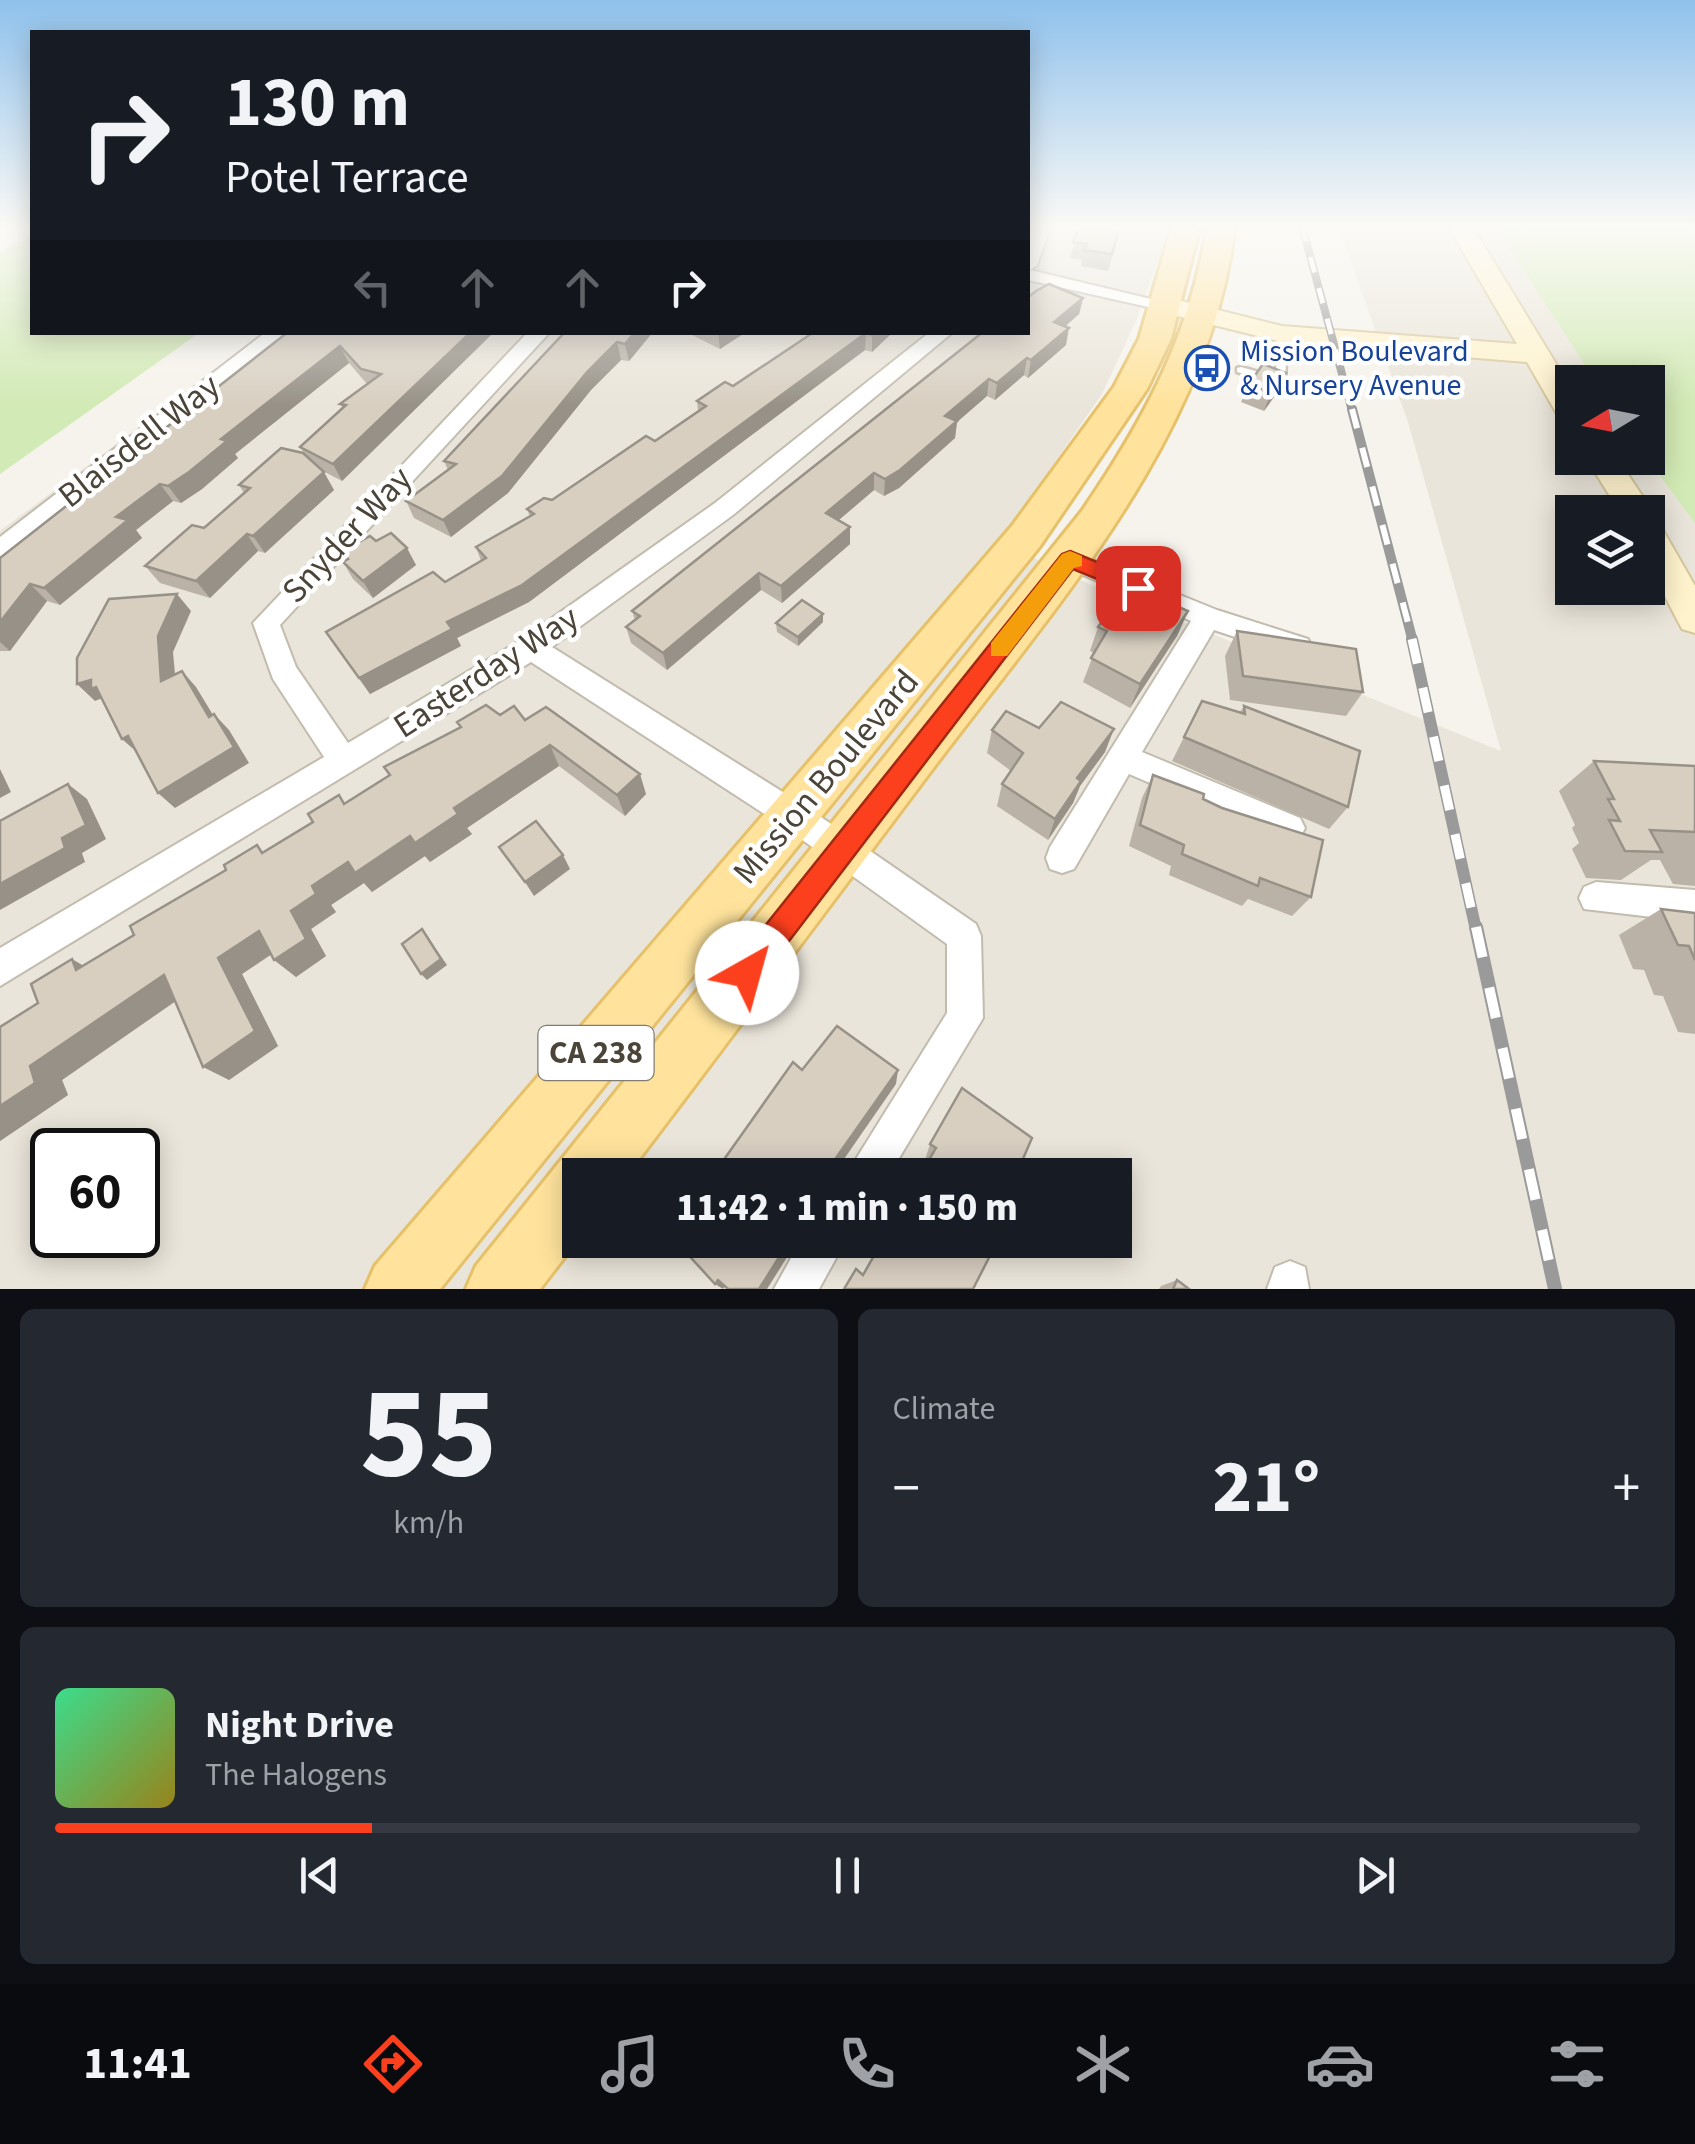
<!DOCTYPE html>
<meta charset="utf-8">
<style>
body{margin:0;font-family:"Source Sans 3",sans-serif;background:#242831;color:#f1f3f6;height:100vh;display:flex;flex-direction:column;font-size:38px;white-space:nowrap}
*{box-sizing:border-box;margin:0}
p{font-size:32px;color:#9ea1a6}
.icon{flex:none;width:55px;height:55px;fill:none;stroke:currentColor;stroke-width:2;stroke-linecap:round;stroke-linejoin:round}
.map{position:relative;height:1289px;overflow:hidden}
.drawer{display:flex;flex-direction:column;gap:20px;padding:20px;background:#0d0f14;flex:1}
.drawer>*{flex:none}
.top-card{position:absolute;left:30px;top:30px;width:1000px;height:305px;border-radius:0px;box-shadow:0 5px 25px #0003;background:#171b24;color:#f1f3f6;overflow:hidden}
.needle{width:65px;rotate:260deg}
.fabs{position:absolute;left:1555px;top:365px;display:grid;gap:20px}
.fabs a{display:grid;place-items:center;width:110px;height:110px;border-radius:0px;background:#171b24;box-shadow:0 5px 25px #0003;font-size:50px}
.speed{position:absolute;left:30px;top:1128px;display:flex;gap:20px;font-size:50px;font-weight:700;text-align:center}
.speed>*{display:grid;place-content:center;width:130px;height:130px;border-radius:50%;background:#171b24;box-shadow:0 5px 25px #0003;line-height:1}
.speed .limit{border:5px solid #111;border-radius:15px;background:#fff;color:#111}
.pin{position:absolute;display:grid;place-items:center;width:85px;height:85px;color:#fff;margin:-42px;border-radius:20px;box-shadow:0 5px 15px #0006}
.me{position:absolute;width:110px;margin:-55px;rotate:38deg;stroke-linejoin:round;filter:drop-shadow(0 0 8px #0008)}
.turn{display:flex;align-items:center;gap:35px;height:210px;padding:0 30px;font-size:45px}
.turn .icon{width:130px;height:130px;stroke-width:2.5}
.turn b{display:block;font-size:70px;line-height:85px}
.lanes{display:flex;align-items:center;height:95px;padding:0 30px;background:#0003;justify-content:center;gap:50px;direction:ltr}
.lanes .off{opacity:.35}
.big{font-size:75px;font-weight:800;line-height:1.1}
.drawer .widget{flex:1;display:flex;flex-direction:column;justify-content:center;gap:15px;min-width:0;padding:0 35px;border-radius:15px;background:#242831}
.drawer .dial{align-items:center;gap:0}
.dial b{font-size:130px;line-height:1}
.song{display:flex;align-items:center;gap:30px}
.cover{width:120px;height:120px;border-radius:15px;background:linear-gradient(135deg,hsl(150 70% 55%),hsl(50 70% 35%))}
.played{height:10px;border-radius:5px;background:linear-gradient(90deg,#fc3f1d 20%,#363941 20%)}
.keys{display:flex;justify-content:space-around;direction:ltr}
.heat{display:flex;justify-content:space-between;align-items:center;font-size:55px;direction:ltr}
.drawer .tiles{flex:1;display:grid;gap:20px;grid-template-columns:1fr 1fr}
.widget:last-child{grid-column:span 2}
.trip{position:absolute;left:562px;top:1158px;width:570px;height:100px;border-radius:0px;background:#171b24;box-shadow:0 5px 25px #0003;font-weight:800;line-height:100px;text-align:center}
.menu{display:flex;height:160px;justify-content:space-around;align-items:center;background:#090b0e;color:#9ea1a6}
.menu .icon{width:70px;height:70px}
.menu .selected{color:#fc3f1d}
.menu b{font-size:45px;color:#f1f3f6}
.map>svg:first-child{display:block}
</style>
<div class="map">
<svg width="1695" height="1289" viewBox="0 0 1695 1289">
<rect width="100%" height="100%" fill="#f6f3ec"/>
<path fill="#eae5da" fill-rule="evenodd" d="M1028 226H1164L1162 250 1136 321 1102 394 1000 542 1089 584 1501 751 1408 422 1338 226H1695V1289H0V531L265 333 1028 332ZM1572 382H1648V458H1572ZM1572 512H1648V588H1572ZM52 1150H138V1235H52ZM580 1175H1115V1240H580Z"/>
<g fill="#d2eab5">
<polygon points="1495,226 1695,226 1695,523 1647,458 1648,382 1596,382"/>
<polygon points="32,235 32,332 199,333 0,474 0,252"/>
</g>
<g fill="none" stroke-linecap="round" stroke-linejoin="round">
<defs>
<polygon id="service" points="1282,331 1287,334 1285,384 1277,384 1237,372 1237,368 1241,367 1276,377 1277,334"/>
<g id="minor">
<polygon points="1033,226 1051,226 1037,265 1030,270 1176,305 1166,311 1028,280 1028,241"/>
<polygon points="266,332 289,332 0,559 0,537"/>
<polygon points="528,332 550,332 280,625 296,667 348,743 521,640 715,503 930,332 953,332 733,515 552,647 805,806 976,924 981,936 983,1018 889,1175 846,1175 947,1013 947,944 783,826 531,662 0,986 0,948 324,757 273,679 253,623"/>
<polygon points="1069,550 1217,610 1308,639 1312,647 1308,655 1298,658 1214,630 1142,752 1300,818 1305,828 1300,838 1289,842 1278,838 1129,774 1074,869 1062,873 1050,869 1046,858 1050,847 1191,621 1060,565 1056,559"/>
<polygon points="1596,882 1695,890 1695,922 1584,909 1579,898 1584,887"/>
<polygon points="801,1240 846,1240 819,1289 774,1289"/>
<polygon points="1290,1261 1305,1267 1309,1289 1267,1289 1275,1267"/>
</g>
<g id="secondary">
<polygon points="1448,226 1472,226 1572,390 1572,423 1561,421 1527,362 1282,342 1157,311 1153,305 1166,297 1282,326 1517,344"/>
<polygon points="1586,458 1617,458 1653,512 1648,520 1648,512 1620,512"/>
<polygon points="1648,521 1660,525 1695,586 1695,633 1682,629 1648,564"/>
</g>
<g id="primary">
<polygon points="1172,226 1200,226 1171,339 1147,389 1040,546 440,1289 365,1289 375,1266 1012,526 1114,387 1139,339"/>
<path d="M1207 226H1235C1210 439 1052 610 928 775 828 908 728 1042 627 1175H580V1237L540 1289H466L476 1266 1082 511C1143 422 1191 334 1207 226Z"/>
</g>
</defs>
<use href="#service" stroke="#c2bbae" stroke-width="5"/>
<use href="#minor" stroke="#c2bbae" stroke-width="4"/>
<use href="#secondary" stroke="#d6c79b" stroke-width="4"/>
<use href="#primary" stroke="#e6c16a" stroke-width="6"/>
<use href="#service" fill="#fff" fill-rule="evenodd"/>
<use href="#minor" fill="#fff" fill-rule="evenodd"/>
<use href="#secondary" fill="#fff3cd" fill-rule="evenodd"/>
<use href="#primary" fill="#ffe39c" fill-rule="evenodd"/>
<defs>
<polyline id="rail-far3" points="1302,226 1352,411"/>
<polyline id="rail-far2" points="1352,409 1413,642"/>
<polyline id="rail-far1" points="1412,639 1476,930"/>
<polyline id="rail" points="1476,927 1555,1289"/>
</defs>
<use href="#rail-far3" stroke="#9a9a9a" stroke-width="8"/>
<use href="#rail-far2" stroke="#9a9a9a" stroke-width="10"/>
<use href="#rail-far1" stroke="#9a9a9a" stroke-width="12"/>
<use href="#rail" stroke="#9a9a9a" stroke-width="14"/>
<use href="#rail-far3" stroke="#fff" stroke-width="5" stroke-dasharray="16" stroke-linecap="butt"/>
<use href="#rail-far2" stroke="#fff" stroke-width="6" stroke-dasharray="20" stroke-linecap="butt"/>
<use href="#rail-far1" stroke="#fff" stroke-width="9" stroke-dasharray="25" stroke-linecap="butt"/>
<use href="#rail" stroke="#fff" stroke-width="10" stroke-dasharray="31" stroke-linecap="butt"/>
</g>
<g fill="#bab2a6">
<polygon points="1079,226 1121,226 1108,271 1081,266 1082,260 1070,258"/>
<polygon points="1083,298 1079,314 1065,326 1066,345 1028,378 1024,375 995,400 987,396 957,422 955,438 899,488 884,496 874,490 839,520 850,544 782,603 761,590 667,670 631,643 626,627 635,620 632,611"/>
<polygon points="288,332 494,332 342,481 321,470 334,490 265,553 258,551 210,598 160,583 145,566 204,528 244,493 239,485 305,455 300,447 343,408 340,404 367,384 349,363 235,454 238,458 202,489 181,503 173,501 136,530 142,538 60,605 47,601 10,651 0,651 0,558"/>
<polygon points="565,332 653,332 629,361 621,360 591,390 508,493 451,537 414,518 406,501 448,470 444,461"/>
<polygon points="686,332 746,332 720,349"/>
<polygon points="814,332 893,332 872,352 865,350 529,602 457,638 461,646 370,694 337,649 481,561 476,547 530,517 527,509 552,500 655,441 698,411 697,401 733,386"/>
<polygon points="1248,385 1279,390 1264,411 1241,402"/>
<polygon points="376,541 416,565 373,598 353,579 343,562 346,560 341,552"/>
<polygon points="1120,610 1188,611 1177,636 1130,708 1083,682 1094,653 1090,651 1098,627"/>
<polygon points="823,614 823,622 798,646 777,632 776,623"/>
<polygon points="1237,631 1363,692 1346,716 1230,700 1225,656"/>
<polygon points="1202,701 1240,712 1244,706 1348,807 1329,829 1172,761"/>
<polygon points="500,715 525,720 646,794 625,816 559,766 467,828 472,834 430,862 425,856 372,892 364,883 331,905 336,912 311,929 326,956 296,977 271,955 242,974 278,1046 229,1080 176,1001 62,1080 68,1095 0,1141 0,1025 2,1026 38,1003 83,966 313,822 339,795 345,803"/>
<polygon points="1039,728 1105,752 1080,786 1073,803 1048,840 997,806 1002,784 1011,771 987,753 992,730"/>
<polygon points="1594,761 1695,766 1695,886 1673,884 1660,860 1651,860 1621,880 1586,878 1572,849 1579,843 1572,828 1575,825 1559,791"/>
<polygon points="1153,775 1203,799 1311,897 1292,916 1248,899 1242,906 1169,875 1171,866 1129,846 1142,798"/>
<polygon points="1661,909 1695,913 1695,1034 1678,1032 1663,996 1654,995 1644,970 1633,969 1619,935"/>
<polygon points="930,1144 1016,1175 928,1162 925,1160"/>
<polygon points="1177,1280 1189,1289 1159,1289 1161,1286"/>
</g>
<g fill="#979187">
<polygon points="1083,298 1079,314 1051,339 1054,322"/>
<polygon points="1069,328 1066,345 1028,378 1031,360"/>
<polygon points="471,332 494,332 342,481 333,464"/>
<polygon points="635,332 653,332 629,361 625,344"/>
<polygon points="718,332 746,332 720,349"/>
<polygon points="875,332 893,332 872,352 872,335"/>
<polygon points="866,333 865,350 529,602 457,638 461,646 370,694 359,678 447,622"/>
<polygon points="617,342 621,360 591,390 508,493 451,537 443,520"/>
<polygon points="340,346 349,363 235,454 238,458 202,489 181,503 168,486 221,439"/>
<polygon points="1027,358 1024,375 995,400 997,383"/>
<polygon points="1286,373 1279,390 1264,411 1271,393"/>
<polygon points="989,379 987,396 957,422 955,438 899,488 884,496 885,479 945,416"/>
<polygon points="324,472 334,490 265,553 253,536"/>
<polygon points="874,473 874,490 827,530 826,513"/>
<polygon points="160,484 173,501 136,530 142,538 60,605 44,588 116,517"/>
<polygon points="850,527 850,544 782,603 781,586"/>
<polygon points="247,534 258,551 210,598 196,581"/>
<polygon points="407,548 416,565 373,598 363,581"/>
<polygon points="759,573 761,590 667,670 663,653"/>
<polygon points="30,584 47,601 10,651 0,642 0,622"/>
<polygon points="177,594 191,611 173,652 177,697 161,681 158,636"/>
<polygon points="1188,611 1177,636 1130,708 1140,684"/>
<polygon points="823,614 823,622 798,646 798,637"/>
<polygon points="182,671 196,687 224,733 209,717"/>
<polygon points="91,680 108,696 95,701 77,684"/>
<polygon points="214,714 229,730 249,763 175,808 158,793"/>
<polygon points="1114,729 1105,752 1080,786 1073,803 1048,840 1055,819 1077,778"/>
<polygon points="128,736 140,755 122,739"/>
<polygon points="550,745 559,766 467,828 472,834 430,862 425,856 372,892 364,883 331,905 336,912 311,929 326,956 296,977 274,960 291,911 312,886 348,862 454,808"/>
<polygon points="0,769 11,792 0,798"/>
<polygon points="640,774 646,794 625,816 617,795"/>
<polygon points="68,784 87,799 106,839 82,853 85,862 0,910 0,884 62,838"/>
<polygon points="563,855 570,869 534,896 525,882"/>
<polygon points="422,929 447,965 427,980 421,974"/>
<polygon points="259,931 280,948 242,974 278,1046 229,1080 203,1067 218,958"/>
<polygon points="72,959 101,976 76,970"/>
<polygon points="164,975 190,991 62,1080 68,1095 0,1141 0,1106 30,1066"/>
<polygon points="898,1070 896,1084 833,1175 824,1175"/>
<polygon points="784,1240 790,1240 788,1243 791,1251 767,1289 759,1289"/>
<polygon points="718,1280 725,1286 723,1289 715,1284"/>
</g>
<g fill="#d8cfc1" stroke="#979187" stroke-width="2.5">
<polygon points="1079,226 1120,226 1112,254 1084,250 1087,244 1073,242"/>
<polygon points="1049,284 1083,298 1054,322 1069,328 1031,360 1027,358 997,383 989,379 945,416 957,421 900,470 885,479 874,473 826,513 850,527 781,586 759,573 663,653 626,627 640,616 632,611 983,332 1028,332 1028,297 1036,291"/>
<polygon points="288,332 471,332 333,464 300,447 346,405 340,404 381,374 361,369 340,346 221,439 227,441 189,472 168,486 160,484 116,517 128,520 44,588 30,584 0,622 0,558"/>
<polygon points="565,332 635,332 625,344 617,342 587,372 502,476 443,520 406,501 456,464 444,461"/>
<polygon points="814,332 875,332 872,335 866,333 522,585 447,622 452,629 359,678 326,632 433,572 445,582 486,558 476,547 534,514 527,509 544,498 552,500 646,436 655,441 706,406 697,401 725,382 733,386"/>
<polygon points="1263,364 1286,373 1271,393 1248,385"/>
<polygon points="281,448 303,453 324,472 253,536 247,534 196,581 145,566 192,525 204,528 250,488 239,485"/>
<polygon points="391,533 407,548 363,581 343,562 348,559 341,552 370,536 376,541"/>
<polygon points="1137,589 1188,611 1140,684 1091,658 1107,631 1098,627 1113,607 1120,610"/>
<polygon points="177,594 158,636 161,681 182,671 209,717 214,714 234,747 158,793 128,736 122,739 96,687 91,689 91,680 77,684 77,658 109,599"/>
<polygon points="802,600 823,614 798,637 776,623"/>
<polygon points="1237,631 1356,649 1363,692 1243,676"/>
<polygon points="1202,701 1245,714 1244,706 1360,751 1348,807 1184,737"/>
<polygon points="1061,702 1114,729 1077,778 1081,781 1055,819 1002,784 1023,753 992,730 1006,711 1039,728"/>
<polygon points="486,705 500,715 514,706 525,720 546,707 640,774 617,795 550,745 454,808 458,814 415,843 410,836 355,873 348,862 312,886 316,894 291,911 306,939 274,960 259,931 218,958 255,1031 203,1067 164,975 30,1066 35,1083 0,1106 0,1027 38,1003 31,984 72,959 76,970 134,935 130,926 226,870 224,865 257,845 262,853 313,822 308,814 339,795 344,804 390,775 384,767 461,727 457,722"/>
<polygon points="1594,761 1695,766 1695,832 1650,830 1662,852 1625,851 1609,820 1620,821 1608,799 1614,799"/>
<polygon points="1153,775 1204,794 1203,799 1222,808 1323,840 1311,897 1260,878 1258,886 1182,854 1184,845 1140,825"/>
<polygon points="68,784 86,825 62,838 65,848 0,884 0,821"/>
<polygon points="536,821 563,855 525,882 499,847"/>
<polygon points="1661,909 1695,913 1695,960 1689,946 1678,945"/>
<polygon points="422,929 441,959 421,974 402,944"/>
<polygon points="837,1026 898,1070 824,1175 713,1175 793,1062 802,1070"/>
<polygon points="962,1088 1032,1138 1016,1175 920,1175 936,1148 930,1144"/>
<polygon points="688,1240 785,1240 788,1243 759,1289 728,1289 718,1280 715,1284 682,1248"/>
<polygon points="883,1240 998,1240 973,1289 844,1289 856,1269 863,1275"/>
<polygon points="1177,1280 1189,1289 1173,1289"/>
</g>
<linearGradient id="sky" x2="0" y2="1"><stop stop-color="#8fc1ec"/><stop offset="0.56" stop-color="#fbfaf6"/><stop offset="1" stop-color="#fbfaf6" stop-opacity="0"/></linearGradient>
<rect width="1695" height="406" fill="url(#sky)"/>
<polygon fill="#fc3f1d" stroke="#a42913" stroke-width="2.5" points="1070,551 1146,582 1149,588 1138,596 1073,569 757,983 747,987 736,983 732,973 736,962 1062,554"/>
<polygon fill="#f59e0b" points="1070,551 1082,556 1082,566 1074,568 1007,656 991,656 991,643 1062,554"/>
<defs>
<symbol id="bus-ring" viewBox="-11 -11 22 22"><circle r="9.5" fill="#fff" stroke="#1a4fb4" stroke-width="1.5"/><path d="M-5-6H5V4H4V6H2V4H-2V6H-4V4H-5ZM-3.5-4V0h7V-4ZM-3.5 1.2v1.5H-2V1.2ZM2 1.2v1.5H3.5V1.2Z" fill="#1a4fb4"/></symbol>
</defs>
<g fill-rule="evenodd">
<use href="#bus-ring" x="1182" y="343" width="50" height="50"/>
</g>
<g text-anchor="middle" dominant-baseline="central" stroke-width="9" stroke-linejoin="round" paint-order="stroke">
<g font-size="30" fill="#164399" stroke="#fff" text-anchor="start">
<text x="1240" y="351">Mission Boulevard<tspan x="1240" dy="34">&amp; Nursery Avenue</tspan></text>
</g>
<rect fill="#fff" stroke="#817c74" stroke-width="2.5" x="538.5" y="1026" width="115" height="54" rx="8"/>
<g font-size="32" font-weight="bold" fill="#4b4439">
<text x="596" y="1053">CA 238</text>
</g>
<g font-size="35" fill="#4b4439" stroke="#fff">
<text transform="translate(139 441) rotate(-38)">Blaisdell Way</text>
<text transform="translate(347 535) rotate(-47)">Snyder Way</text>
<text transform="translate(486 672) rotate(-33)">Easterday Way</text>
<text transform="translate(826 777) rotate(-50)">Mission Boulevard</text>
</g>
</g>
</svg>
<div class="fabs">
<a><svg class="needle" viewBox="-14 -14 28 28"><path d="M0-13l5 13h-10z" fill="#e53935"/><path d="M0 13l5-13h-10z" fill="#9ea1a6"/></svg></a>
<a><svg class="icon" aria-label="layers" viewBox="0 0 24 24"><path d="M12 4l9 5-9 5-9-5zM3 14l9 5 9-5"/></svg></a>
</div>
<div class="speed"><div class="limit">60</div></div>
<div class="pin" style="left:1138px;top:588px;background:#d93025"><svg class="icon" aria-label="arrive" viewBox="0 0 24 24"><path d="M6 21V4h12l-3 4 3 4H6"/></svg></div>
<svg class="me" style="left:747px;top:973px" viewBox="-20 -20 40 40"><circle r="19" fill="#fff"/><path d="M0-13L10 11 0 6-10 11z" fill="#fc3f1d"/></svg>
<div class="trip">11:42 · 1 min · 150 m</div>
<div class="top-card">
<div class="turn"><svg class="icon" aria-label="right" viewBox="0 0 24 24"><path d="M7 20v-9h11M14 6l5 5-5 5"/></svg><div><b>130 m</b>Potel Terrace</div></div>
<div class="lanes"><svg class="icon off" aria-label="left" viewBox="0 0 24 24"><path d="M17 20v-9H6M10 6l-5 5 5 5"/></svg><svg class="icon off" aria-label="ahead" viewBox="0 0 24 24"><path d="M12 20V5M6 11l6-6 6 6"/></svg><svg class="icon off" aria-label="ahead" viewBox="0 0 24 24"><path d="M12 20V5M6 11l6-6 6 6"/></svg><svg class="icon" aria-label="right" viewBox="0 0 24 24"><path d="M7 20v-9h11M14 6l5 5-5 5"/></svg></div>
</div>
</div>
<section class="drawer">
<div class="tiles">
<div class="widget dial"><b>55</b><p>km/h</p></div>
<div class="widget"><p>Climate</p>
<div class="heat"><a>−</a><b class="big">21°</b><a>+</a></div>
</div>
<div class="widget">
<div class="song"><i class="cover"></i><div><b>Night Drive</b><p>The Halogens</p></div></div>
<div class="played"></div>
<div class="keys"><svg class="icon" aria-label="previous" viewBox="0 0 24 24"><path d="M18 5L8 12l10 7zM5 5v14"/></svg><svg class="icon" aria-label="pause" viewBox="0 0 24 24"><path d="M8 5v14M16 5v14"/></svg><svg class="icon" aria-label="next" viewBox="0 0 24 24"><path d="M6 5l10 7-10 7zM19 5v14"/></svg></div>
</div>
</div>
</section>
<nav class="menu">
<b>11:41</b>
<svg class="icon selected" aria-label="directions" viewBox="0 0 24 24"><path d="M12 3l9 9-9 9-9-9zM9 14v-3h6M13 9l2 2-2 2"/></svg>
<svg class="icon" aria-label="music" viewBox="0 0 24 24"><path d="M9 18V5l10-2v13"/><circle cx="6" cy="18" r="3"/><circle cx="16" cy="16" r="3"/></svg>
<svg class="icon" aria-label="phone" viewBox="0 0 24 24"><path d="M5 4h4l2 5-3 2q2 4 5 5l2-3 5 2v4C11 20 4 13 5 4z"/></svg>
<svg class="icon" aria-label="climate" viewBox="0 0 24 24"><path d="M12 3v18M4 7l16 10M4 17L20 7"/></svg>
<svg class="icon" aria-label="car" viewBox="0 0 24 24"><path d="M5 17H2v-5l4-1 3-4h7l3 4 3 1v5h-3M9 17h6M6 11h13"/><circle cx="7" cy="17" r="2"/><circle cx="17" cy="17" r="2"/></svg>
<svg class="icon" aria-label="filters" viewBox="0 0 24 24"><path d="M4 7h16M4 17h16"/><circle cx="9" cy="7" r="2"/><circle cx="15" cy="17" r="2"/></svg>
</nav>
